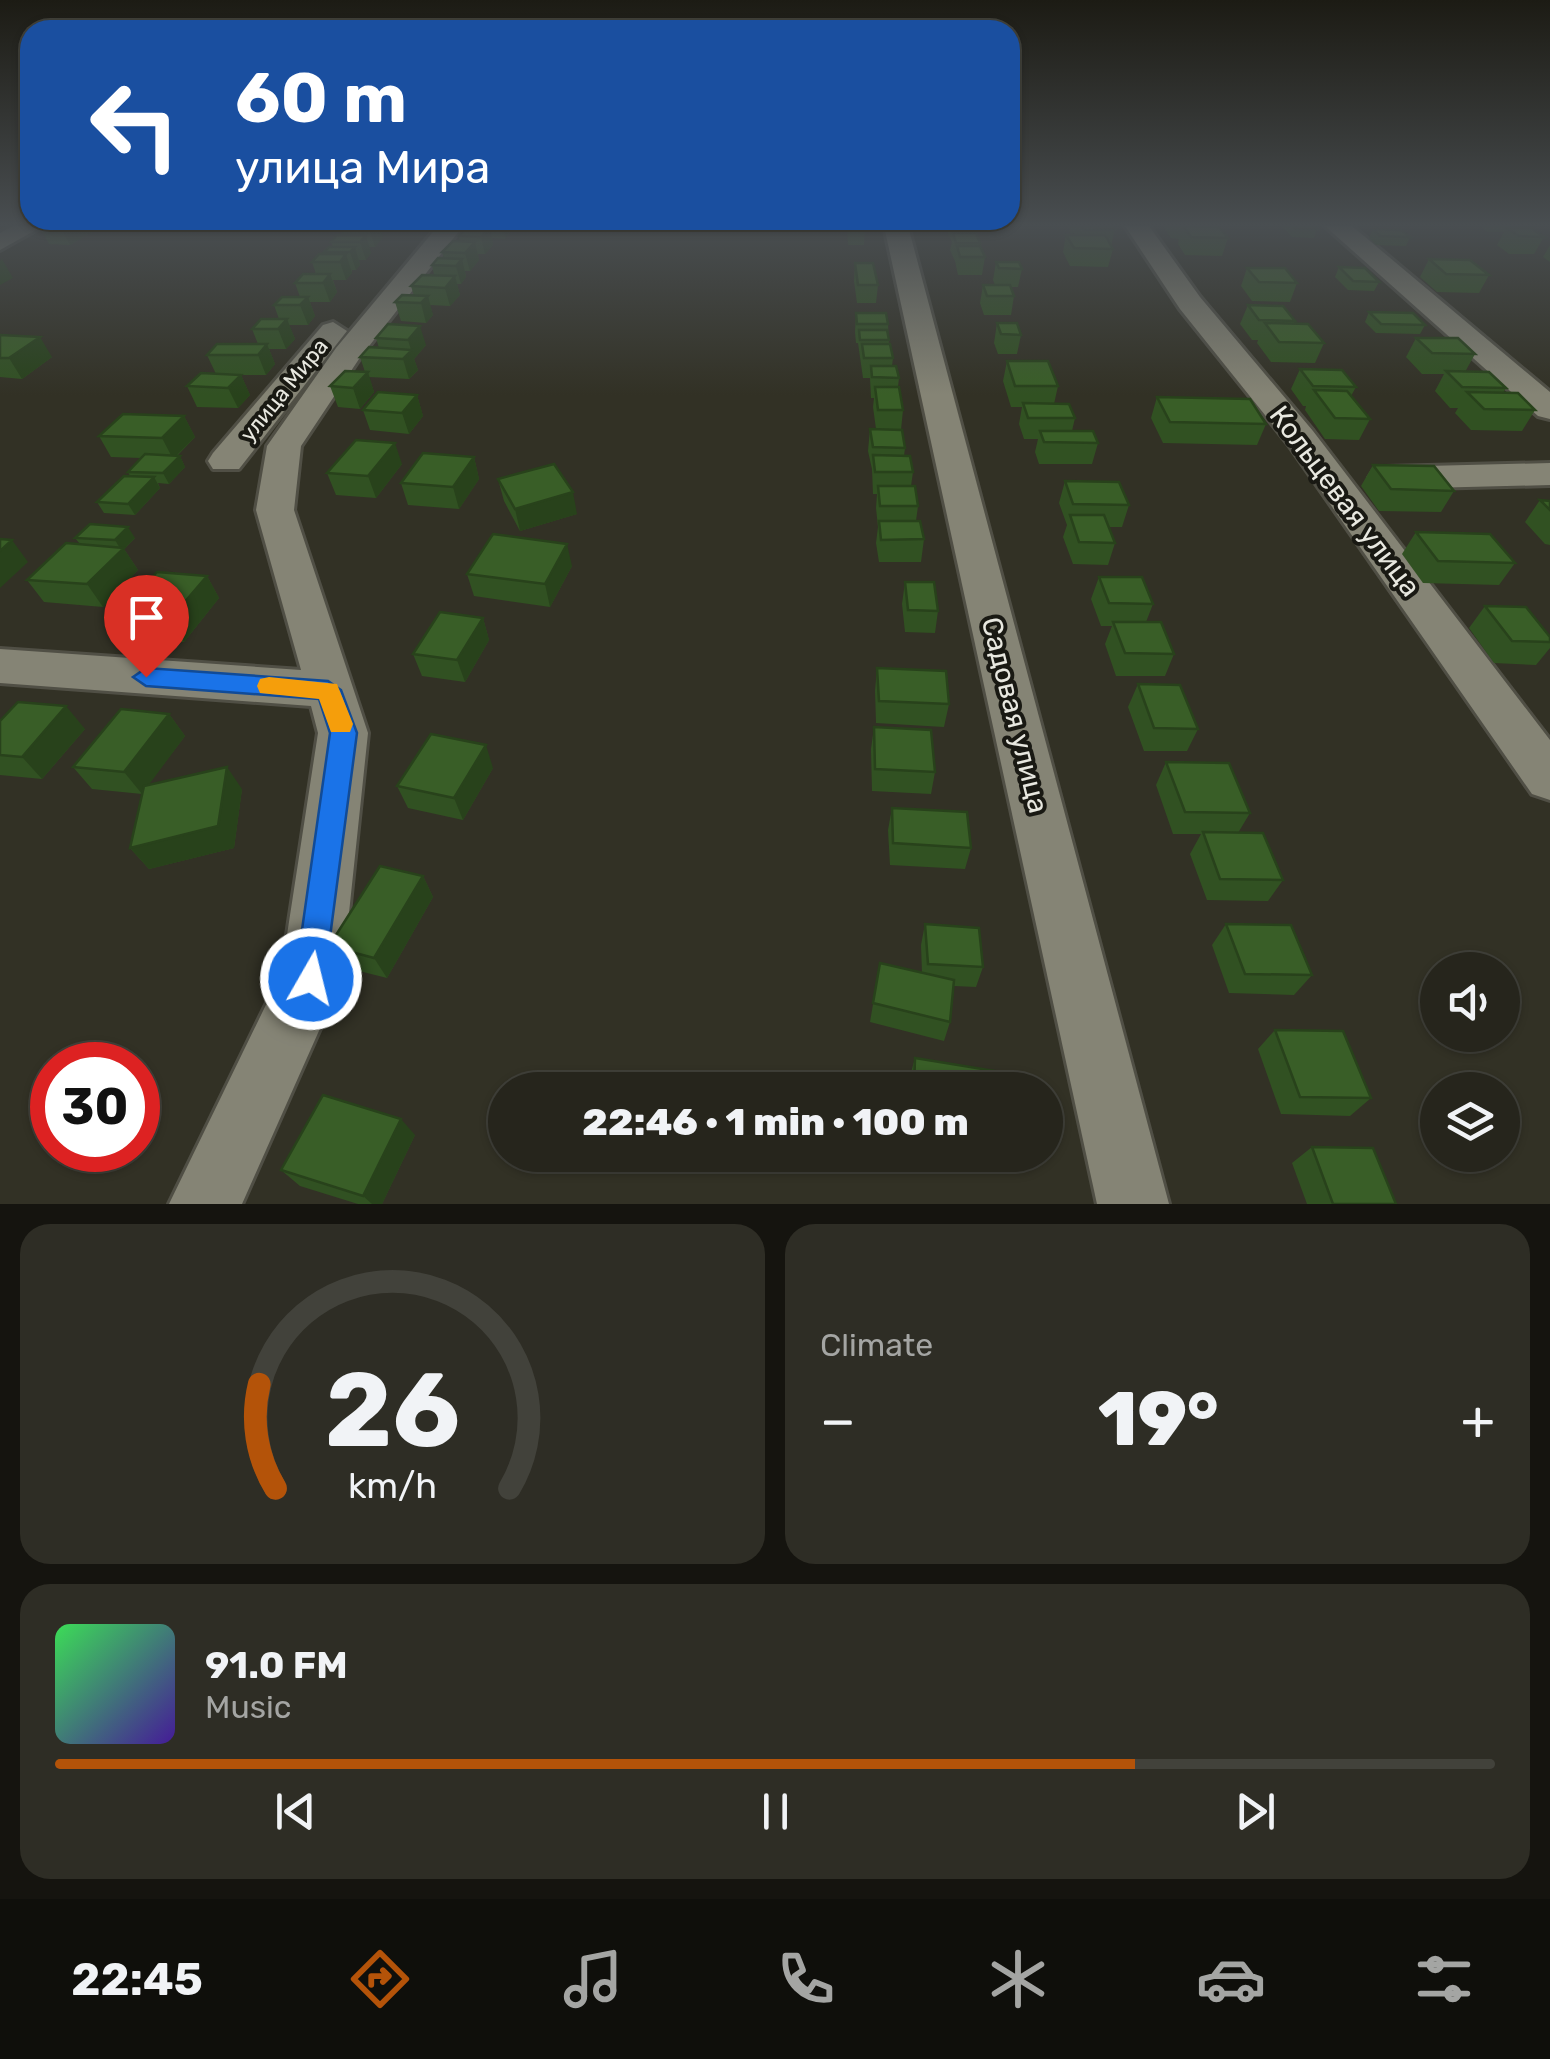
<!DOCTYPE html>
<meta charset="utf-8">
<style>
body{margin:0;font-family:Rubik,sans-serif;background:#2e2d25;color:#f1f3f6;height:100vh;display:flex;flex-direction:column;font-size:38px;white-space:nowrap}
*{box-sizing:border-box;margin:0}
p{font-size:32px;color:#a4a5a3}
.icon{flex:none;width:55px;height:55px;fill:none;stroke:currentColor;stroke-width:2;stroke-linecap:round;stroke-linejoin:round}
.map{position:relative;height:1204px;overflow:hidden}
.details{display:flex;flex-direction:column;gap:20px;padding:20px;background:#15140f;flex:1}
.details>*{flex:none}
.hud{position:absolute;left:20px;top:20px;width:1000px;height:210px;border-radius:30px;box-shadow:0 2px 8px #0004,0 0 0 2px #42423b;background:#1a4fa0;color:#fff;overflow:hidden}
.buttons{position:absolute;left:1420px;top:952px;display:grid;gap:20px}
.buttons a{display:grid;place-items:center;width:100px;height:100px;border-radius:50%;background:#26251c;box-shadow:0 2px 8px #0004,0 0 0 2px #42423b;font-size:50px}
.speed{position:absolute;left:30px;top:1042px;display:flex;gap:20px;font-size:50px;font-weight:700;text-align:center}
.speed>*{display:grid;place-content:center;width:130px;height:130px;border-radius:50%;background:#26251c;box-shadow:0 2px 8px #0004,0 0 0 2px #42423b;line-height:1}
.speed .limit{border:15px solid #d22;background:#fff;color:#111}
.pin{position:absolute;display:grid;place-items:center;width:85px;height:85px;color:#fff;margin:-102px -42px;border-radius:50% 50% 50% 0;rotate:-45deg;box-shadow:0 0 10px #0007}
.pin .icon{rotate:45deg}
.me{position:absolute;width:110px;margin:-55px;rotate:8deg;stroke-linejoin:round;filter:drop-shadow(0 0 8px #0008)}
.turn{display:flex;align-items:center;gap:35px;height:210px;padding:0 50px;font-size:45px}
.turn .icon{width:130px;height:130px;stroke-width:2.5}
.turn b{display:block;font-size:70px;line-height:85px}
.big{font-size:75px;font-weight:800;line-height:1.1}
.details .tile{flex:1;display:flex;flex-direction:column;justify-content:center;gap:15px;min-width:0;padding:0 35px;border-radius:30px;background:#2e2d25}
.details .dial{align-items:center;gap:0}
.dial svg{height:260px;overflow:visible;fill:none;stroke:#42423b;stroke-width:7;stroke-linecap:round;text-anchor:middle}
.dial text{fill:#f1f3f6;stroke:none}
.song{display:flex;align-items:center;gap:30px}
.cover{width:120px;height:120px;border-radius:15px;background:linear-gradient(135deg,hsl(130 70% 55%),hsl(260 70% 35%))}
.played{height:10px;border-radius:5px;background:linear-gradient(90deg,#b45309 75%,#42423b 75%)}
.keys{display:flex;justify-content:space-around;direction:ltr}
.heat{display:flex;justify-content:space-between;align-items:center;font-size:55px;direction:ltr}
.details .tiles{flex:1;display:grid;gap:20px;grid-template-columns:1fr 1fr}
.tile:last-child{grid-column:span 2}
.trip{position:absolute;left:488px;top:1072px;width:575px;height:100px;border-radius:50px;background:#26251c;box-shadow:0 2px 8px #0004,0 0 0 2px #42423b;font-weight:800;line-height:100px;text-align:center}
.tab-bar{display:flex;height:160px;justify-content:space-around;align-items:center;background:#0f0f0b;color:#a4a5a3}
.tab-bar .icon{width:70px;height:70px}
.tab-bar .current{color:#b45309}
.tab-bar b{font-size:45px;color:#f1f3f6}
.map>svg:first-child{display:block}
</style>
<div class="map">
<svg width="1550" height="1204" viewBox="0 0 1550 1204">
<rect width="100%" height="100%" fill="#323125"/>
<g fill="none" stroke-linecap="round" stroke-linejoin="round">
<defs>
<g id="minor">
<polygon points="13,226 43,226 0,250 0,233"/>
<polygon points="438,226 463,226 359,359 301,446 294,510 368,733 342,979 242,1204 169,1204 281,974 318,733 311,706 0,683 0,649 301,670 256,510 267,446 336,348"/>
<polygon points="884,226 908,226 1169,1204 1097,1204"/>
<polygon points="1125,226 1149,226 1200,297 1313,431 1550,740 1550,800 1532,794 1289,445 1180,309"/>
<polygon points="1325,226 1352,226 1550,392 1550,419 1538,416"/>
<polygon points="333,322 347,331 239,469 213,469 208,461 213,453 323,325"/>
<polygon points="1550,463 1550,485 1387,489 1374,486 1369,478 1374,470 1387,467"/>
</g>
</defs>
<use href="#minor" stroke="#504f45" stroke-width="6"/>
<use href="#minor" fill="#858475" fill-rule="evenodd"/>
</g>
<g fill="#315122">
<polygon points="122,226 117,230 97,229 70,245 49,244 40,227"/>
<polygon points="379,226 383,237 375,247 369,247 371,253 366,260 359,260 360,265 356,270 352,270 352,273 346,280 333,280 337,292 330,302 310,302 315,316 308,325 289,325 295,339 286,349 269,349 275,364 266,375 241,375 250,395 238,408 197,407 187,386 216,374 207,355 258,344 252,329 279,319 274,305 300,297 295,283 316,274 312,262 325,254 324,252 333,247 331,242 342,235 340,229"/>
<polygon points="468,226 510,226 511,231 505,239 492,238 493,245 485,254 478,254 479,260 470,271 465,271 466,277 461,284 457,284 460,295 450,306 430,305 433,315 426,323 401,321 395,302 414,296 411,286 434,275 432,265 444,258 442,252 460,242 459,236"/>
<polygon points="847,226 865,226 864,245 848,245"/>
<polygon points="949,226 974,226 973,233 980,243 979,246 985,257 982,275 958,275 955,261 950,250 952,242 948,234"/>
<polygon points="1068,226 1113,226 1115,229 1111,246 1113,249 1108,267 1070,266 1063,252 1066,235 1075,235 1075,233 1071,233"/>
<polygon points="1163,226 1219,227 1228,238 1222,256 1185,255 1178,244 1179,239 1171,238"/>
<polygon points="1282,226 1315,226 1317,229 1314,238 1292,237"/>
<polygon points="1480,226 1510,226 1509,228 1544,237 1534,254 1509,254 1497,245 1504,232 1488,232"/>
<polygon points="1373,229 1410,237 1406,246 1376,245 1369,238"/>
<polygon points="1550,245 1550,262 1543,257"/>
<polygon points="1429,259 1489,275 1479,293 1437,292 1420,277"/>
<polygon points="996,262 1022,269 1018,287 1011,287 1014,296 1011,315 984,315 980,303 983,285 995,285 993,280"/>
<polygon points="855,263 878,285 876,303 857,303 854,281"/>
<polygon points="1339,267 1379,282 1374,291 1348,290 1335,277"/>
<polygon points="1247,268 1297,283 1290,302 1252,301 1241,286"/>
<polygon points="1248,305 1295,321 1294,324 1324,343 1315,363 1271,362 1257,343 1258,340 1252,340 1240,324"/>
<polygon points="1369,312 1425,325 1420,334 1376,333 1365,322"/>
<polygon points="856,313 888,324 889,344 893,358 892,366 899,378 898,387 903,410 901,430 905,448 904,456 913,472 911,486 918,506 916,521 924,539 921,562 879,562 876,543 878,527 876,508 877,494 873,494 872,469 868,451 870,429 876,429 873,407 874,398 871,398 870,378 863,378 858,343 856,343 855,332"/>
<polygon points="997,323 1021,335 1017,354 998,354 994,343"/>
<polygon points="388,324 426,345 414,359 418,370 409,379 369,377 374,392 360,409 338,407 330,386 365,372 360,357 379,348 376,338"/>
<polygon points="0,335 52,357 22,379 0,377"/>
<polygon points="1416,338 1475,354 1465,372 1506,388 1503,393 1535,410 1522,431 1471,430 1455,413 1458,408 1450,408 1435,391 1444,374 1422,374 1406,357"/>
<polygon points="1007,361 1058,386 1054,404 1075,418 1072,431 1098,443 1092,464 1039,464 1035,452 1038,439 1024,439 1019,424 1022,407 1011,407 1003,381"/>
<polygon points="1300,369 1356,387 1351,396 1370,419 1359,440 1325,439 1305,410 1306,406 1303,406 1291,389"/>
<polygon points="417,395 423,416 409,434 370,430 363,410"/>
<polygon points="1157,397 1266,424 1257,445 1163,443 1151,418"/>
<polygon points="184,416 195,437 177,456 180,456 185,467 169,484 158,483 160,488 135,515 104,513 97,502 130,476 128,472 141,458 111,457 99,436"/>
<polygon points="474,457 479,479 459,509 408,505 401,483"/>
<polygon points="402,464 376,498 336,495 327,473"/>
<polygon points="1373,465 1454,491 1441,512 1379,511 1361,486"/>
<polygon points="498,479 577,514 520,531 504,501"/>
<polygon points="1065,481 1129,505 1122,527 1109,527 1115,543 1108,565 1073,564 1063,537 1067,525 1059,503"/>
<polygon points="1540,500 1550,501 1550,545 1545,544 1525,522"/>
<polygon points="1416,532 1515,563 1499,585 1423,583 1402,554"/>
<polygon points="75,538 135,538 124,549 138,570 103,607 44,602 27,580 80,544"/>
<polygon points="572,566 550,607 474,596 467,574"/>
<polygon points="207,576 219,598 184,642 133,637 118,615"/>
<polygon points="1099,577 1153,604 1146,622 1174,654 1165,676 1116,676 1105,644 1112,626 1101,626 1091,599"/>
<polygon points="905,582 938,611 935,633 905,632 902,604"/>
<polygon points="1485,606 1550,637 1550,648 1536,665 1494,663 1469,628"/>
<polygon points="483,618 489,640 465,682 422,676 413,654"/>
<polygon points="877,668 949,704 944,727 876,723 875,691"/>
<polygon points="1138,684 1198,729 1187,751 1144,751 1128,707"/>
<polygon points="169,714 185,736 148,785 242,789 234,848 149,869 130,848 142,794 92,789 73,767"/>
<polygon points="0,721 85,729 42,779 0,775"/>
<polygon points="874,727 935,772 931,794 872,791 871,749"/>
<polygon points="1166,762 1250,813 1238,833 1283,880 1268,901 1207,900 1190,854 1201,834 1173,834 1156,785"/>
<polygon points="493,768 463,820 408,808 397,786"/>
<polygon points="892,808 971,848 965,869 890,865 888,830"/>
<polygon points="423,876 433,897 387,978 343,967 329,946"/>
<polygon points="925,924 983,967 976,987 954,986 950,1022 944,1041 870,1022 880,963 922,973 921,945"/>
<polygon points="1226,924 1312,975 1294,995 1229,993 1212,945"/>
<polygon points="1275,1030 1371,1098 1350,1116 1281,1114 1258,1049"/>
<polygon points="915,1058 1008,1090 909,1090 910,1076"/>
<polygon points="415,1135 382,1204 358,1204 300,1186 281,1170"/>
<polygon points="1312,1147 1396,1204 1307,1204 1292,1163"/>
</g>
<g fill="#28421b">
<polygon points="63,226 96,226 97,229 70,245 61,228"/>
<polygon points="372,226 379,226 383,237 375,247 369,229"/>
<polygon points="503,226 510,226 511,231 505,239"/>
<polygon points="490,227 493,245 485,254 481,237"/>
<polygon points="366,235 371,253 366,260 360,242"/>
<polygon points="475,242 479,260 470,271 465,253"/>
<polygon points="355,247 360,265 356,270 350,252"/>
<polygon points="346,254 352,273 346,280 340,262"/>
<polygon points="2,259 13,278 0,285 0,261"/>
<polygon points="462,259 466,277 461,284 456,266"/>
<polygon points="330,274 337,292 330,302 323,283"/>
<polygon points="455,276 460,295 450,306 445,288"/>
<polygon points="428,296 433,315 426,323 421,303"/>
<polygon points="308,297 315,316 308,325 300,305"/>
<polygon points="287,319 295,339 286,349 278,329"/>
<polygon points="420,326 426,345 414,359 418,370 409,379 403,359 411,350 408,340"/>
<polygon points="40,337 52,357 22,379 9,358"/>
<polygon points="267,344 275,364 266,375 258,355"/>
<polygon points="368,372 374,392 360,409 353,388"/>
<polygon points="241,375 250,395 238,408 228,388"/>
<polygon points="417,395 423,416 409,434 402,413"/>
<polygon points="184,416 195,437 173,459 162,438"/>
<polygon points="395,443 402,464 376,498 368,476"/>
<polygon points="180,456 185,467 169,484 163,473"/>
<polygon points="474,457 479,479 459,509 453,487"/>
<polygon points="154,477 160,488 135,515 128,504"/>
<polygon points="573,492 577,514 520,531 515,509"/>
<polygon points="128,527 135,538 124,549 138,570 103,607 87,584 121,550 115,540"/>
<polygon points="12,540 28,562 0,588 0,551"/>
<polygon points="567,544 572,566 550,607 545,584"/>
<polygon points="207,576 219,598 184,642 170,619"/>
<polygon points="483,618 489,640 465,682 457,660"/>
<polygon points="66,706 85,729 42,779 22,757"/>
<polygon points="169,714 185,736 142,794 124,772"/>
<polygon points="486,745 493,768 463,820 454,798"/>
<polygon points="227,767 242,789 234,848 149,869 130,848"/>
<polygon points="423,876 433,897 387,978 374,958"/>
<polygon points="401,1119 415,1135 382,1204 372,1204 363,1196"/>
</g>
<g fill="#395e27" stroke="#28421b" stroke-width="2.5">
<polygon points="343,226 372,226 369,229 340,229"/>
<polygon points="468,226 490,227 481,237 459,236"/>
<polygon points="1081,226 1113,226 1115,229 1084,230"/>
<polygon points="1183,226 1219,227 1228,238 1191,237"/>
<polygon points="1293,226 1315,226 1317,229 1296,229"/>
<polygon points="1507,228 1531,228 1544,237 1519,236"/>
<polygon points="1373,229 1401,230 1410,237 1380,236"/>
<polygon points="953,233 976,233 980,243 956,243"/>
<polygon points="337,235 366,235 360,242 331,242"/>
<polygon points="1066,235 1105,235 1113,249 1074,248"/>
<polygon points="453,241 475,242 465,253 442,252"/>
<polygon points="957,246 980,246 985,257 960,257"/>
<polygon points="329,247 355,247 350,252 324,252"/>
<polygon points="319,254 346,254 340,262 312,262"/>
<polygon points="438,258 462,259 456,266 432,265"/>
<polygon points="1429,259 1470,260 1489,275 1446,274"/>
<polygon points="996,262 1019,262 1022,269 999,268"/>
<polygon points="855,263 873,263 878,285 858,285"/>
<polygon points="1339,267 1365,268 1379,282 1353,281"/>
<polygon points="1247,268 1285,268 1297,283 1259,282"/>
<polygon points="303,274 330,274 323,283 295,283"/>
<polygon points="422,275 455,276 445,288 411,286"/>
<polygon points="983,285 1010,285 1014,296 987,296"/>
<polygon points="402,295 428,296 421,303 395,302"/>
<polygon points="282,297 308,297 300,305 274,305"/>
<polygon points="1248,305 1283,306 1295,321 1259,320"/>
<polygon points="1369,312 1413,313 1425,325 1381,324"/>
<polygon points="856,313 886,313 888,324 857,324"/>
<polygon points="261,319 287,319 278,329 252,329"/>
<polygon points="997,323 1017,323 1021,335 1001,334"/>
<polygon points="1265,323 1308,324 1324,343 1279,342"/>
<polygon points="388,324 420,326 408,340 376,338"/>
<polygon points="859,330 887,330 889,340 860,340"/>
<polygon points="0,335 40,337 9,358 0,358"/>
<polygon points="1416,338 1458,338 1475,354 1432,353"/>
<polygon points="217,344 267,344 258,355 207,355"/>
<polygon points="862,344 890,344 893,358 864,358"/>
<polygon points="369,347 412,350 403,359 360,357"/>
<polygon points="1007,361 1048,361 1058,386 1015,386"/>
<polygon points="871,366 896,366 899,378 872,377"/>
<polygon points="1300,369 1342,370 1356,387 1313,386"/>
<polygon points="345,371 368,372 353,388 330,386"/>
<polygon points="1446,371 1489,372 1506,388 1462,387"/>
<polygon points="201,373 241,375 228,388 187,386"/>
<polygon points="875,387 899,387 903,410 878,410"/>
<polygon points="1314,390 1347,391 1370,419 1335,418"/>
<polygon points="378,392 417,395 402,413 363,410"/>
<polygon points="1467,392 1518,393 1535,410 1484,409"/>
<polygon points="1157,397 1250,399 1266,424 1170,422"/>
<polygon points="1023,403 1069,404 1075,418 1028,418"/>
<polygon points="123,414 184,416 162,438 99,436"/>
<polygon points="870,429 902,430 905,448 873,447"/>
<polygon points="1040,431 1093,431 1098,443 1044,442"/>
<polygon points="356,440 395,443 368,476 327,473"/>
<polygon points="423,453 474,457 453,487 401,483"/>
<polygon points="145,454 180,456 163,473 128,472"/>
<polygon points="873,455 910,456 913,472 875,472"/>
<polygon points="554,464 573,492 515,509 498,479"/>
<polygon points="1373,465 1434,466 1454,491 1391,489"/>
<polygon points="124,476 154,477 128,504 97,502"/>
<polygon points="1065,481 1119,482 1129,505 1073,504"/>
<polygon points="878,486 915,486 918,506 880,506"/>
<polygon points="1540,500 1550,501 1550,510"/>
<polygon points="1070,515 1104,515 1115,543 1079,542"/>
<polygon points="879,521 920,521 924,539 881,540"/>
<polygon points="90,524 128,527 115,540 75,538"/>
<polygon points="1416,532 1490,534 1515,563 1438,561"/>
<polygon points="493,534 567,544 545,584 467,574"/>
<polygon points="0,539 12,540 0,551"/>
<polygon points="66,543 124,548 87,584 27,580"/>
<polygon points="157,572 207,576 170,619 118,615"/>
<polygon points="1099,577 1142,577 1153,604 1109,603"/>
<polygon points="905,582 934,582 938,611 908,610"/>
<polygon points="1485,606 1526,607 1550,637 1550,642 1512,641"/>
<polygon points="440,612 483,618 457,660 413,654"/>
<polygon points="1113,622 1161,622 1174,654 1125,653"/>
<polygon points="877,668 946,671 949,704 879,701"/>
<polygon points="1138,684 1180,685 1198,729 1154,728"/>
<polygon points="18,702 66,706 22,757 0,755 0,721"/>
<polygon points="121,709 169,714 124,772 73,767"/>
<polygon points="874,727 931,730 935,772 875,769"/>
<polygon points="431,734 486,745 454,798 397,786"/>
<polygon points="1166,762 1229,763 1250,813 1185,812"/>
<polygon points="227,767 218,826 130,848 144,786"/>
<polygon points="892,808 967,812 971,848 893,843"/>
<polygon points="1203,832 1263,833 1283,880 1220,879"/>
<polygon points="380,866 423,876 374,958 329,946"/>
<polygon points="925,924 979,928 983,967 928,964"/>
<polygon points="1226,924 1291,925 1312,975 1245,974"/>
<polygon points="880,963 954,980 950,1022 873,1003"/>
<polygon points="1275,1030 1343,1031 1371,1098 1300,1097"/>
<polygon points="915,1058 1007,1073 1008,1090 914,1090"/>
<polygon points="323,1095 401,1119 363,1196 281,1170"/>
<polygon points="1312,1147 1373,1148 1396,1204 1333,1204"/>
</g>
<linearGradient id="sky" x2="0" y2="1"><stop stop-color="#1c1b14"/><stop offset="0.57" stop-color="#494e51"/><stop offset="1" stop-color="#494e51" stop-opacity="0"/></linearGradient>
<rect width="1550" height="395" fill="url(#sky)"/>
<polygon fill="#1a73e8" stroke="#114b97" stroke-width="2.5" points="146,668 328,681 341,690 357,733 323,990 311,995 299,990 295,979 330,733 319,699 146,686 133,677"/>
<polygon fill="#f59e0b" points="269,677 337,684 353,724 350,732 331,732 319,699 260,693 257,686 260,679"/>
<g text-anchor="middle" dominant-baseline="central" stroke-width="8" stroke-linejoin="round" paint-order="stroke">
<g font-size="22" fill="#e8e8e0" stroke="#191913">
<text transform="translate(284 390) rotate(-51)">улица Мира</text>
</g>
<g font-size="28" fill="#e8e8e0" stroke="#191913">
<text transform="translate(1345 501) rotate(53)">Кольцевая улица</text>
<text transform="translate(1015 715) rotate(76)">Садовая улица</text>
</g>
</g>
</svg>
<div class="buttons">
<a><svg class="icon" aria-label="sound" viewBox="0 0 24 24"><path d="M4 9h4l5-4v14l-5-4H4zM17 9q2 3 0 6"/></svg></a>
<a><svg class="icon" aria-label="layers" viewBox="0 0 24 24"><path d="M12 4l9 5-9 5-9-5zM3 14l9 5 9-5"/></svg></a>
</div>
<div class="speed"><div class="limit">30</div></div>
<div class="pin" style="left:146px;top:677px;background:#d93025"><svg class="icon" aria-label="arrive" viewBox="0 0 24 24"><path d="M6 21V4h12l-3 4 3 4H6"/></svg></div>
<svg class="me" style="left:311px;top:979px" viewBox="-20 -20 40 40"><circle r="17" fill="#1a73e8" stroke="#fff" stroke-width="3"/><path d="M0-11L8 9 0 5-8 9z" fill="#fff"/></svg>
<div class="trip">22:46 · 1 min · 100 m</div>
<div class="hud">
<div class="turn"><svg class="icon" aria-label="left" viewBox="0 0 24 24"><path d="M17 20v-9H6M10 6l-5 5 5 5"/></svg><div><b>60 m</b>улица Мира</div></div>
</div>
</div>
<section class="details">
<div class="tiles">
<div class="tile dial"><svg viewBox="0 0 100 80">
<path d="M14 69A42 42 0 1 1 86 69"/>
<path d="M14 69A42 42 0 0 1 9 37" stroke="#b45309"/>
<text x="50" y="56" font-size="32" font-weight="700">26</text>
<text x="50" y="72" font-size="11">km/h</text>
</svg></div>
<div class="tile"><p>Climate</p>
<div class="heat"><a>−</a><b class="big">19°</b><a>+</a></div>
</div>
<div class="tile">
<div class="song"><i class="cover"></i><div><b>91.0 FM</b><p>Music</p></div></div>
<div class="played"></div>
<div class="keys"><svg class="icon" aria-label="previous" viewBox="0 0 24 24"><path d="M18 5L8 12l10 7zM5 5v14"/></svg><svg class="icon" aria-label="pause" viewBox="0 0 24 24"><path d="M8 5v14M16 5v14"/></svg><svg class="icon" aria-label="next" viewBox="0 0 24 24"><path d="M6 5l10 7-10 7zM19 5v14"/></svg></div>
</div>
</div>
</section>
<nav class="tab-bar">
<b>22:45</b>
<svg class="icon current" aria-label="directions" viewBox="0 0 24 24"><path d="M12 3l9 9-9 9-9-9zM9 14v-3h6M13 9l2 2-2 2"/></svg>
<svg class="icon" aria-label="music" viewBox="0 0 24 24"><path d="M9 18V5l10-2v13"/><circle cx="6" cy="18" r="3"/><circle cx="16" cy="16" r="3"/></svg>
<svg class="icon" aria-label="phone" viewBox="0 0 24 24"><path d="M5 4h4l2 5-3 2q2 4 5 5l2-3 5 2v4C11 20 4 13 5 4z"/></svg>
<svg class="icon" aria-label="climate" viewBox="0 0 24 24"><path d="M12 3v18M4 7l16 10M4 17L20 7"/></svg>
<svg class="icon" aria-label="car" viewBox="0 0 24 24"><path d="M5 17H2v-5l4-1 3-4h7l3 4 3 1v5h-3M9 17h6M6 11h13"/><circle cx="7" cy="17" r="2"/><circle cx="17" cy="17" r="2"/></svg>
<svg class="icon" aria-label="filters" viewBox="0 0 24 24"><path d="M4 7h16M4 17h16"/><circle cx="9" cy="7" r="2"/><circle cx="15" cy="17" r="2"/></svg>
</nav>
